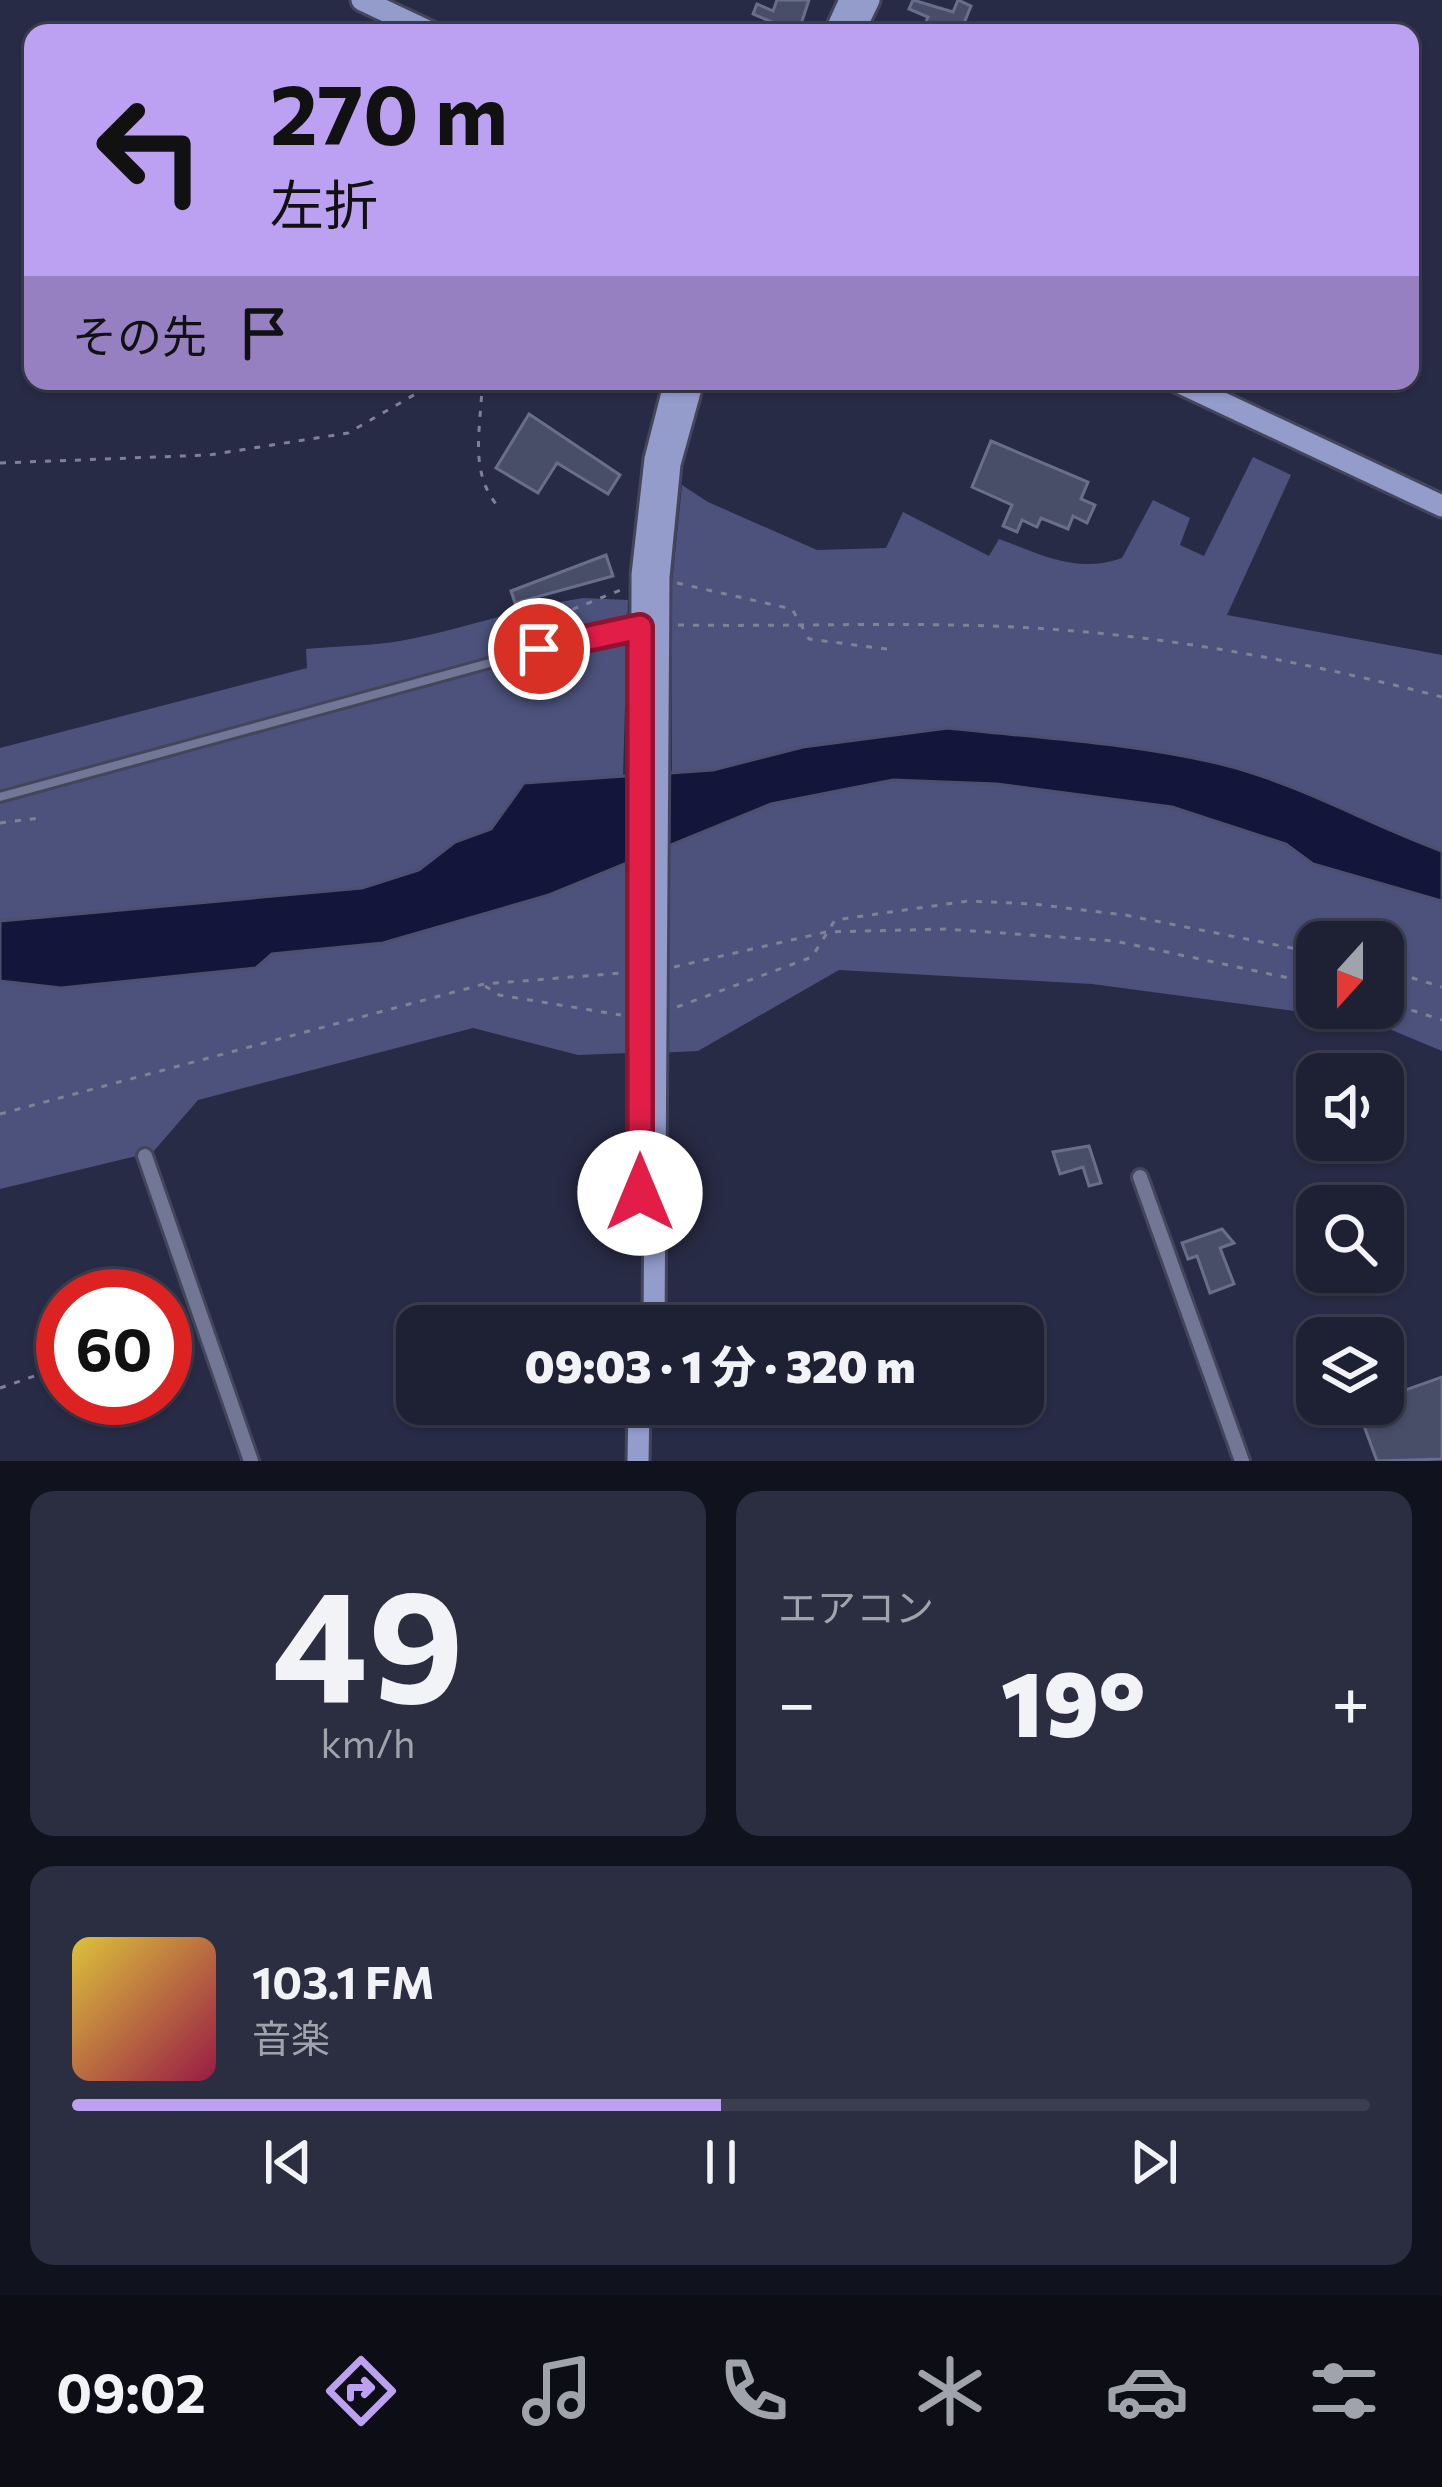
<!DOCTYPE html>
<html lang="ja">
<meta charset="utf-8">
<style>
body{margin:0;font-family:Commissioner,"Noto Sans JP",sans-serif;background:#2b2d40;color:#f1f3f6;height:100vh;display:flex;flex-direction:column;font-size:45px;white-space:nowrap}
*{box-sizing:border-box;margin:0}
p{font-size:39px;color:#a1a3ac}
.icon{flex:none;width:66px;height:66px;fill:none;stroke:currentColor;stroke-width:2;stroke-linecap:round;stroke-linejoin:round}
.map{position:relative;height:1461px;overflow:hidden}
.side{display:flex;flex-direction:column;gap:30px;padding:30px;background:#10121d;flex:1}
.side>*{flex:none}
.hud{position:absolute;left:24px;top:24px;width:1395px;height:366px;border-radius:24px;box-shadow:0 3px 9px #0004,0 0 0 3px #3c3e4f;background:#bca0f2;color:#111;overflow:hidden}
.needle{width:78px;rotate:201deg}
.buttons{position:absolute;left:1296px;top:921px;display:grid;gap:24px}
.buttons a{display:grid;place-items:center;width:108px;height:108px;border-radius:24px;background:#1e2034;box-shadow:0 3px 9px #0004,0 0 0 3px #3c3e4f;font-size:60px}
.speed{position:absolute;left:36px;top:1269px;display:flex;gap:24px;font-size:60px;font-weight:700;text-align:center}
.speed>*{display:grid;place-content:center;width:156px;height:156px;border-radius:50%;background:#1e2034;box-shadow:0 3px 9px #0004,0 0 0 3px #3c3e4f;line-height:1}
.speed .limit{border:18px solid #d22;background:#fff;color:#111}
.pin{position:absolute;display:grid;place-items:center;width:102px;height:102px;color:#fff;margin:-51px;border:6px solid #fff;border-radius:50%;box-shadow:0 3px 12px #0007}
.me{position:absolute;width:132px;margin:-66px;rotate:0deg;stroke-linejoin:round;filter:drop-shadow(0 0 9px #0008)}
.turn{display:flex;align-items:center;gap:42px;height:252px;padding:0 48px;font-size:54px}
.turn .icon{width:156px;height:156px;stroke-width:2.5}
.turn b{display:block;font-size:84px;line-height:102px}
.then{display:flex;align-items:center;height:114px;padding:0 48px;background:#0003;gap:24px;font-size:45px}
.big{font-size:90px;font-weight:800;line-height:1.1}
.side .card{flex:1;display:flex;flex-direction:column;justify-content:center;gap:18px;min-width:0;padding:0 42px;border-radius:24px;background:#2b2d40}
.side .dial{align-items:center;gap:0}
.dial b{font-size:156px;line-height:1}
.song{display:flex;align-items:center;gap:36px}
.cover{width:144px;height:144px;border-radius:18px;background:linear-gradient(135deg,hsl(50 70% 55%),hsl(340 70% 35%))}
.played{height:12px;border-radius:6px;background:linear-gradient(90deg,#bca0f2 50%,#3c3e4f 50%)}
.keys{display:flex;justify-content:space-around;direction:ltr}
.heat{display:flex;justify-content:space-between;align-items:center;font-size:66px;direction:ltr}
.side .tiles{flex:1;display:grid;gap:30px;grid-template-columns:1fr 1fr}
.card:last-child{grid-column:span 2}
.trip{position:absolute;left:396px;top:1305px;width:648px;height:120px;border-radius:24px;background:#1e2034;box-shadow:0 3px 9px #0004,0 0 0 3px #3c3e4f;font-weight:800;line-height:120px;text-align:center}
.tabs{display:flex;height:192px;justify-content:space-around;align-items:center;background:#0c0d15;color:#a1a3ac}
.tabs .icon{width:84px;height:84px}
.tabs .selected{color:#bca0f2}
.tabs b{font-size:54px;color:#f1f3f6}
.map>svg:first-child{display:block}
</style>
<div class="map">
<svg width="1442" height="1461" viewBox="0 0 1442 1461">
<rect width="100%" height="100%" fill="#282b45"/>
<g fill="#4c527c" fill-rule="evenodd">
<path d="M1253 457 1291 475 1227 615 1442 655V851L1223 765 1119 746 948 728 803 747 713 770 672 773V583L682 485 708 502 817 550 886 548 903 512 989 556 999 539C1043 555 1077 574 1122 558L1153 500 1190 518 1180 545 1204 556Z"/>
<path d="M583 598 628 600 623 777 524 783 491 828 455 842 419 870 362 888 0 921V748L307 668 306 649C337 646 369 646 400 641 462 630 521 607 583 598Z"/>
<path d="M893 780 997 784 1172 807 1287 844 1313 864 1442 901V1051L1370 1021 1092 984 839 970 698 1051 655 1053 658 850 771 804ZM1317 942H1383V1008H1317Z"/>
<polygon points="629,863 628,1053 578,1055 473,1028 198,1100 153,1152 0,1189 0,981 61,988 272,954 383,943 549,895"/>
</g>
<path fill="#13153b" stroke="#4d4f6f" stroke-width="3" d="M948 728C1039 738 1132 743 1221 764 1298 783 1368 824 1442 851V901L1313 864 1286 844 1172 807 997 784 893 780 771 804 549 895 383 943 272 954 256 968 61 988 0 981V921L362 888 419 870 455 842 491 829 524 783 713 770 803 747Z"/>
<g fill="#484d68" stroke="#696e8b" stroke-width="3">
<polygon points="777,0 809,0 798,33 753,14 757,4 773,11"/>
<polygon points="913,0 953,12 958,0 971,6 960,33 921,33 928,17 909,9"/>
<polygon points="529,414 620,475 608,494 557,463 538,493 496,468"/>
<polygon points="991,441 1088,482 1081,499 1095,505 1087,523 1073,516 1068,529 1041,518 1037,527 1022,520 1017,532 1003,526 1012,505 972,487"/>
<polygon points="606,555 613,576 515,603 511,591"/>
<polygon points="1089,1146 1101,1183 1089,1186 1083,1167 1060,1174 1053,1152"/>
<polygon points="1222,1229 1234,1243 1220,1248 1234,1284 1210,1293 1197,1256 1188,1259 1182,1243"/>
<polygon points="1442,1377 1442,1459 1377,1461 1357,1407 1383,1404 1383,1398"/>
</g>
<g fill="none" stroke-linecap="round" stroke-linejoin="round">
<defs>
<polyline id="lane" points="0,797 603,632 639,627"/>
<g id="street">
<polyline points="145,1156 251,1461"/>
<polyline points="1140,1177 1242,1461"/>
</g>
<g id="primary">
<polyline points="362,0 432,33"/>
<polyline points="835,33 850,0"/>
<polyline points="853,33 869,0"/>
<polyline points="1176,381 1442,506"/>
<polyline points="641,1061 642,575 655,459 675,381"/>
<polyline points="654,1326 659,577 670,464 693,381"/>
<polyline points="638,1461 639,1404"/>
</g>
</defs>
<use href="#lane" stroke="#43465b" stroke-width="14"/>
<use href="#street" stroke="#43465b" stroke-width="20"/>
<use href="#primary" stroke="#43465b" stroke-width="27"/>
<g stroke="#7f8297" stroke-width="3" stroke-dasharray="6 9" stroke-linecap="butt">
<path d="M482 381C482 424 468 468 496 504"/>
<polyline points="0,463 209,455 348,433 438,381"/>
<polyline points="677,583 792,609 809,639 894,650"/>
<path d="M678 625C806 627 935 620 1063 630 1191 640 1318 665 1442 697"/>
<polyline points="508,647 549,619 623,589"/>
<polyline points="0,823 39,818"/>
<polyline points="674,967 826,932 945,929 1115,941 1317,984"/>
<polyline points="1383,969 1442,987"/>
<polyline points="485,986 499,995 621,1015"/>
<polyline points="1383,1001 1442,1020"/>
<polyline points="677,1007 812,957 835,920 968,901 1033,904 1125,915 1317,953"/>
<polyline points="0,1114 484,984 622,973"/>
<polyline points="165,1330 186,1322"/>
<polyline points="0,1388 63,1366"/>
</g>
<use href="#lane" stroke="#727795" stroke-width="8"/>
<use href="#street" stroke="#727795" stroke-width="14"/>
<use href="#primary" stroke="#949ccc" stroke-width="21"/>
</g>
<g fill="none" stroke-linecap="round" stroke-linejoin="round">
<defs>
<polyline id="route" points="539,649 640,627 640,1193"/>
</defs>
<use href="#route" stroke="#92132f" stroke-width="30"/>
<use href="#route" stroke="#e11d48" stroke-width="21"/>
</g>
</svg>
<div class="buttons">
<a><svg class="needle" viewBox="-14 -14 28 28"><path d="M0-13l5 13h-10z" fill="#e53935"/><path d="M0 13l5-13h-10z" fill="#a1a3ac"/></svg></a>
<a><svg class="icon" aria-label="sound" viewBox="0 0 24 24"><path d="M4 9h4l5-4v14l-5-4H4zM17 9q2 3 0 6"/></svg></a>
<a><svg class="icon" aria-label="search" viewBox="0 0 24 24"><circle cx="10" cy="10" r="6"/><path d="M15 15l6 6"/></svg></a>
<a><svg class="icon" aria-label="layers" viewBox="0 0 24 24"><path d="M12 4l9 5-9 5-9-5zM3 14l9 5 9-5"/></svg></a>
</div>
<div class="speed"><div class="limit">60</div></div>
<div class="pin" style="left:539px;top:649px;background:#d93025"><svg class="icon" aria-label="arrive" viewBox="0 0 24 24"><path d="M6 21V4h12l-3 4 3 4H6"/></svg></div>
<svg class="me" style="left:640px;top:1193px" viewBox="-20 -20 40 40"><circle r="19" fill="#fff"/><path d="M0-13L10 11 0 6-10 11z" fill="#e11d48"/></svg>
<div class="trip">09:03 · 1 分 · 320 m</div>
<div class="hud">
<div class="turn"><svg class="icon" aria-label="left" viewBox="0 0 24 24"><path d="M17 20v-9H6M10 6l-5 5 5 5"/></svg><div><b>270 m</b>左折</div></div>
<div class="then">その先<svg class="icon" aria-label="arrive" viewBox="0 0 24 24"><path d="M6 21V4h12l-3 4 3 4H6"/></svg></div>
</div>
</div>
<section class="side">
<div class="tiles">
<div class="card dial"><b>49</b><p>km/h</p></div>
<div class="card"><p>エアコン</p>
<div class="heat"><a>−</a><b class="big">19°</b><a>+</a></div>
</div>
<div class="card">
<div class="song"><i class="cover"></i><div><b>103.1 FM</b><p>音楽</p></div></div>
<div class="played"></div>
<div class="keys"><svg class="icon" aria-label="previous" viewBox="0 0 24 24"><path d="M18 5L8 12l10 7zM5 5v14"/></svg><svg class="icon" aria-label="pause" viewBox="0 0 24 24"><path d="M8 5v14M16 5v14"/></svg><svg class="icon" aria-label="next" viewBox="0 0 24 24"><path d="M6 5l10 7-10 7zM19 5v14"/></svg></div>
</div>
</div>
</section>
<nav class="tabs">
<b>09:02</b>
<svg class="icon selected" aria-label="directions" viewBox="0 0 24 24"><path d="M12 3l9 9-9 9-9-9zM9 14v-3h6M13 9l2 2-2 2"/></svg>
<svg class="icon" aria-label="music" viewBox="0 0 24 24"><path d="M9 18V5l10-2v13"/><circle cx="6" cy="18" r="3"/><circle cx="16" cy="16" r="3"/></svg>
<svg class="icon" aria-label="phone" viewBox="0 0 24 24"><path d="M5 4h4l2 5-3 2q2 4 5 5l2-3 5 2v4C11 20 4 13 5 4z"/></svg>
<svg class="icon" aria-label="climate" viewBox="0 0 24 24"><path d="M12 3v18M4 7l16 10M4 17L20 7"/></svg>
<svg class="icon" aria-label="car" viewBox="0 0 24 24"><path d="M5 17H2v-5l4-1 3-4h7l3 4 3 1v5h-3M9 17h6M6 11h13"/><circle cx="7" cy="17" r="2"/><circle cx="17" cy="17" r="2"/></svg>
<svg class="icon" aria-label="filters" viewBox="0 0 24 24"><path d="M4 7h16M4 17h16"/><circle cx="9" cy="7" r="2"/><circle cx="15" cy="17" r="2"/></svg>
</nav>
